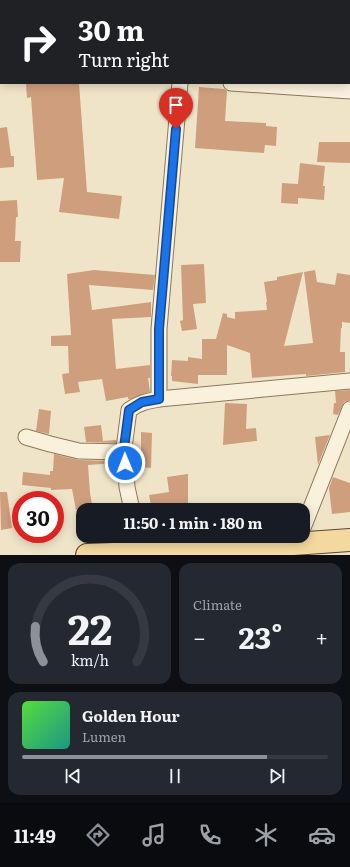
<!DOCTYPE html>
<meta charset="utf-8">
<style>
body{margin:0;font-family:Literata,serif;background:#242831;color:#f1f3f6;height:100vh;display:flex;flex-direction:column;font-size:15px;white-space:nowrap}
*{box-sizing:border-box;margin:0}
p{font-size:13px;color:#9ea1a6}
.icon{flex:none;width:22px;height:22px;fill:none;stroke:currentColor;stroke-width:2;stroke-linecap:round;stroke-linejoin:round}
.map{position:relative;height:555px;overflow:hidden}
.sheet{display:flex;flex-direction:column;gap:8px;padding:8px;background:#0d0f14;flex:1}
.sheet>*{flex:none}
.banner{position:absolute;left:0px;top:0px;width:350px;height:84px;box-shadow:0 2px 10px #0003;background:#202124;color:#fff;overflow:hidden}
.speed{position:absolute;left:12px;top:491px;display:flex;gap:8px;font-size:20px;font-weight:700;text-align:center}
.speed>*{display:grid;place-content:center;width:52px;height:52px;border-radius:50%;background:#171b24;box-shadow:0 2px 10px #0003;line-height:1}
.speed .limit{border:6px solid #d22;background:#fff;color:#111}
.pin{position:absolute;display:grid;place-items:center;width:34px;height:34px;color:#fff;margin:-41px -17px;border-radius:50% 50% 50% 0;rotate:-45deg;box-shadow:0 0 4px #0007}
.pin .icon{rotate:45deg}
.me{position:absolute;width:44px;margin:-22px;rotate:359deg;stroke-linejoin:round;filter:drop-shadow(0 0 3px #0008)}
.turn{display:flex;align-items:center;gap:14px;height:84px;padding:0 12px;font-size:18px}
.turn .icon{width:52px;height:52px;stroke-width:2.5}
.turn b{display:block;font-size:28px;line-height:34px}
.big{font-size:30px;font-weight:700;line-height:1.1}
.sheet .tile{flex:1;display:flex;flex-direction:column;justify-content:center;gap:6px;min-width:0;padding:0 14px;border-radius:12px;background:#242831}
.sheet .dial{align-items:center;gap:0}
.dial svg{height:104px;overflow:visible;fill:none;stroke:#363941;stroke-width:7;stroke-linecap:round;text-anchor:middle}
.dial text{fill:#f1f3f6;stroke:none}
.song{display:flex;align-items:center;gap:12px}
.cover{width:48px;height:48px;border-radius:6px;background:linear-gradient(135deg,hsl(110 70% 55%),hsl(170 70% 35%))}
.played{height:4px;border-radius:2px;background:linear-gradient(90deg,#8c9099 80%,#363941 80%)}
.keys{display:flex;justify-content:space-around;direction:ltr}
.heat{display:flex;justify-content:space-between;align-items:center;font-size:22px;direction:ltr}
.sheet .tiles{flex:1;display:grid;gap:8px;grid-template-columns:1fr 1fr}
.tile:last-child{grid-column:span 2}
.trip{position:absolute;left:76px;top:503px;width:234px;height:40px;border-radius:12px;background:#171b24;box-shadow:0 2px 10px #0003;font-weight:700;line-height:40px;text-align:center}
.tab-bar{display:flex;height:64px;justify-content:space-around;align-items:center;background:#090b0e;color:#9ea1a6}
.tab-bar .icon{width:28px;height:28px}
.tab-bar .on{color:#8c9099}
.tab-bar b{font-size:18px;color:#f1f3f6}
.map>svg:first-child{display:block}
</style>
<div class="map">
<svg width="350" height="555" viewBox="0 0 350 555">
<rect width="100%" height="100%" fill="#f0e4c8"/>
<g fill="#cf9f7d">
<polygon points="26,83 79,83 87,192 122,196 119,219 59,212 64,178 37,180 31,97 27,98"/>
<polygon points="199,87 224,89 227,91 225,121 266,123 266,126 277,127 276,146 265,145 264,153 195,148"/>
<polygon points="7,127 11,156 14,156 14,167 0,168 0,128"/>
<polygon points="319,142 350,142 350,163 317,162"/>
<polygon points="300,163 325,166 323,186 325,186 324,200 298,198 298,204 281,203 282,183 298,184"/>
<polygon points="17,200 18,217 16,217 15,241 21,241 20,262 0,262 0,201"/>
<polygon points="204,264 206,303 193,304 197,329 182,331 180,321 183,320 181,265"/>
<polygon points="94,270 155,275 153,290 89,285 92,310 151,302 151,317 112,319 116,369 150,365 150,378 148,378 150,392 130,399 128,399 128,397 106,401 102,379 78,382 80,392 65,394 62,374 69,373 68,346 51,346 51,336 71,335 67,274"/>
<polygon points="315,270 317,282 335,285 337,273 350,275 350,323 342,322 342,328 341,328 340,352 345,352 345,372 306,376 306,374 252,378 250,353 227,345 227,375 198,375 198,384 172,381 172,376 171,376 172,360 188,361 188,357 202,359 202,339 216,339 223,313 227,314 227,317 235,319 235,312 267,310 266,302 267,302 264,282 277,280 277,277 303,272 284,346 313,343 304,272"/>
<polygon points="350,390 350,400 344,402 338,415 333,414 334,403 336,403 335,391"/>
<polygon points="225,403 247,404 246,429 256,428 257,441 223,445"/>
<polygon points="39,409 51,411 49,434 36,431"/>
<polygon points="101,425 103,441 116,440 116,443 86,442 84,427"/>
<polygon points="141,432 152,433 151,468 141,467"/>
<polygon points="330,435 318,465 315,437"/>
<polygon points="54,454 79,460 116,461 116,463 88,465 90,493 93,510 76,510 72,489 51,490 51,488 22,485 23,472 50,475 50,471 53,471"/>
<polygon points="188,474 188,503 165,504 166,510 152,510 149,495 169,492 167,477"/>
<polygon points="333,477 350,483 350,512 332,514 329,488"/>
<polygon points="0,492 7,492 12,528 1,530"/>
</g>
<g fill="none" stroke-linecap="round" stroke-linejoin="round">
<defs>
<g id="street">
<polyline points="187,1 188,0"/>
<polyline points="231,83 350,91"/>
<polyline points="159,399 159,329 180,83"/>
<polyline points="26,437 50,444 79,451 125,452"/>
<path d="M132 510 127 487 124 448 129 410C138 403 148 401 159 399L350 381"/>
<polyline points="303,528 350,409"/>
<polyline points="141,536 150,553"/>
</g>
<polyline id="primary" points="87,555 195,551 350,540"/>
</defs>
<use href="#street" stroke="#8d765c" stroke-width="17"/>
<use href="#primary" stroke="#5b4430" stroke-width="24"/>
<use href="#street" stroke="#faf1dc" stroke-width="15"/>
<use href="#primary" stroke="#f3d9a0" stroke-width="22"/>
</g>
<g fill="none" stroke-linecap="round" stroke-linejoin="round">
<defs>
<polyline id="route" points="125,463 124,448 129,410 142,402 159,399 159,329 176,129"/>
</defs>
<use href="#route" stroke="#114b97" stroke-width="10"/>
<use href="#route" stroke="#1a73e8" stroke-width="7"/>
</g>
</svg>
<div class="speed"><div class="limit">30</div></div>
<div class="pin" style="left:176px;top:129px;background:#d93025"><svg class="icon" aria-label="arrive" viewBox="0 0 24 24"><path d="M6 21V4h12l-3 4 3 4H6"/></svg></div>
<svg class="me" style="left:125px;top:463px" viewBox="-20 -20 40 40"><circle r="17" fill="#1a73e8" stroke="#fff" stroke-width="3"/><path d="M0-11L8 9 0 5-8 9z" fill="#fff"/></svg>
<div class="trip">11:50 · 1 min · 180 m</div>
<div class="banner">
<div class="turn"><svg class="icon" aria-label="right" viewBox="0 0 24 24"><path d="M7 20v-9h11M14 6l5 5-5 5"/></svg><div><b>30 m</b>Turn right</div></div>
</div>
</div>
<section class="sheet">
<div class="tiles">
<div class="tile dial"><svg viewBox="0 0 100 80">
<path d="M14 69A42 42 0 1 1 86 69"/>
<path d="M14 69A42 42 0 0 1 8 42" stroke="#8c9099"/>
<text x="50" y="56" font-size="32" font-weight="700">22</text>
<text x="50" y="72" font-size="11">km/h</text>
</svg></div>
<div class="tile"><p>Climate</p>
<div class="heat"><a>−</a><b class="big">23°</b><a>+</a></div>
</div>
<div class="tile">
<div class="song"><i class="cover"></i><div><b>Golden Hour</b><p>Lumen</p></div></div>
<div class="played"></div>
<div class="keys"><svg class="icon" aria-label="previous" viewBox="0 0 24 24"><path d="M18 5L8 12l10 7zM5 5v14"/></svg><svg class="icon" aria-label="pause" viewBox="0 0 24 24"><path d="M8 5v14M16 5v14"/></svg><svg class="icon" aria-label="next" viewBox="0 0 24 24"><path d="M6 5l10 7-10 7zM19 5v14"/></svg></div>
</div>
</div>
</section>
<nav class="tab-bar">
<b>11:49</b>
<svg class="icon on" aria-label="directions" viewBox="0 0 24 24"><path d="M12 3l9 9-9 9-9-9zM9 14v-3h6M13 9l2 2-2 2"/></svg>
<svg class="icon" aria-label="music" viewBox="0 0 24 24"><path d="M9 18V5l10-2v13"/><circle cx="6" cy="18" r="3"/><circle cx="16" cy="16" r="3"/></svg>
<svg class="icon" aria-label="phone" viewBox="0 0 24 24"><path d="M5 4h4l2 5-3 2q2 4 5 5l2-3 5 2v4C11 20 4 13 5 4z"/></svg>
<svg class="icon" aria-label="climate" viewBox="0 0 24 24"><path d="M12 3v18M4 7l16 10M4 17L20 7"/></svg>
<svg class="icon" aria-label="car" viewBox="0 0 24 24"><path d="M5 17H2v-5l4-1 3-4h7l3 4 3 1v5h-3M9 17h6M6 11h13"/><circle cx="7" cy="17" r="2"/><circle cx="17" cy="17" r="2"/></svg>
</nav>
